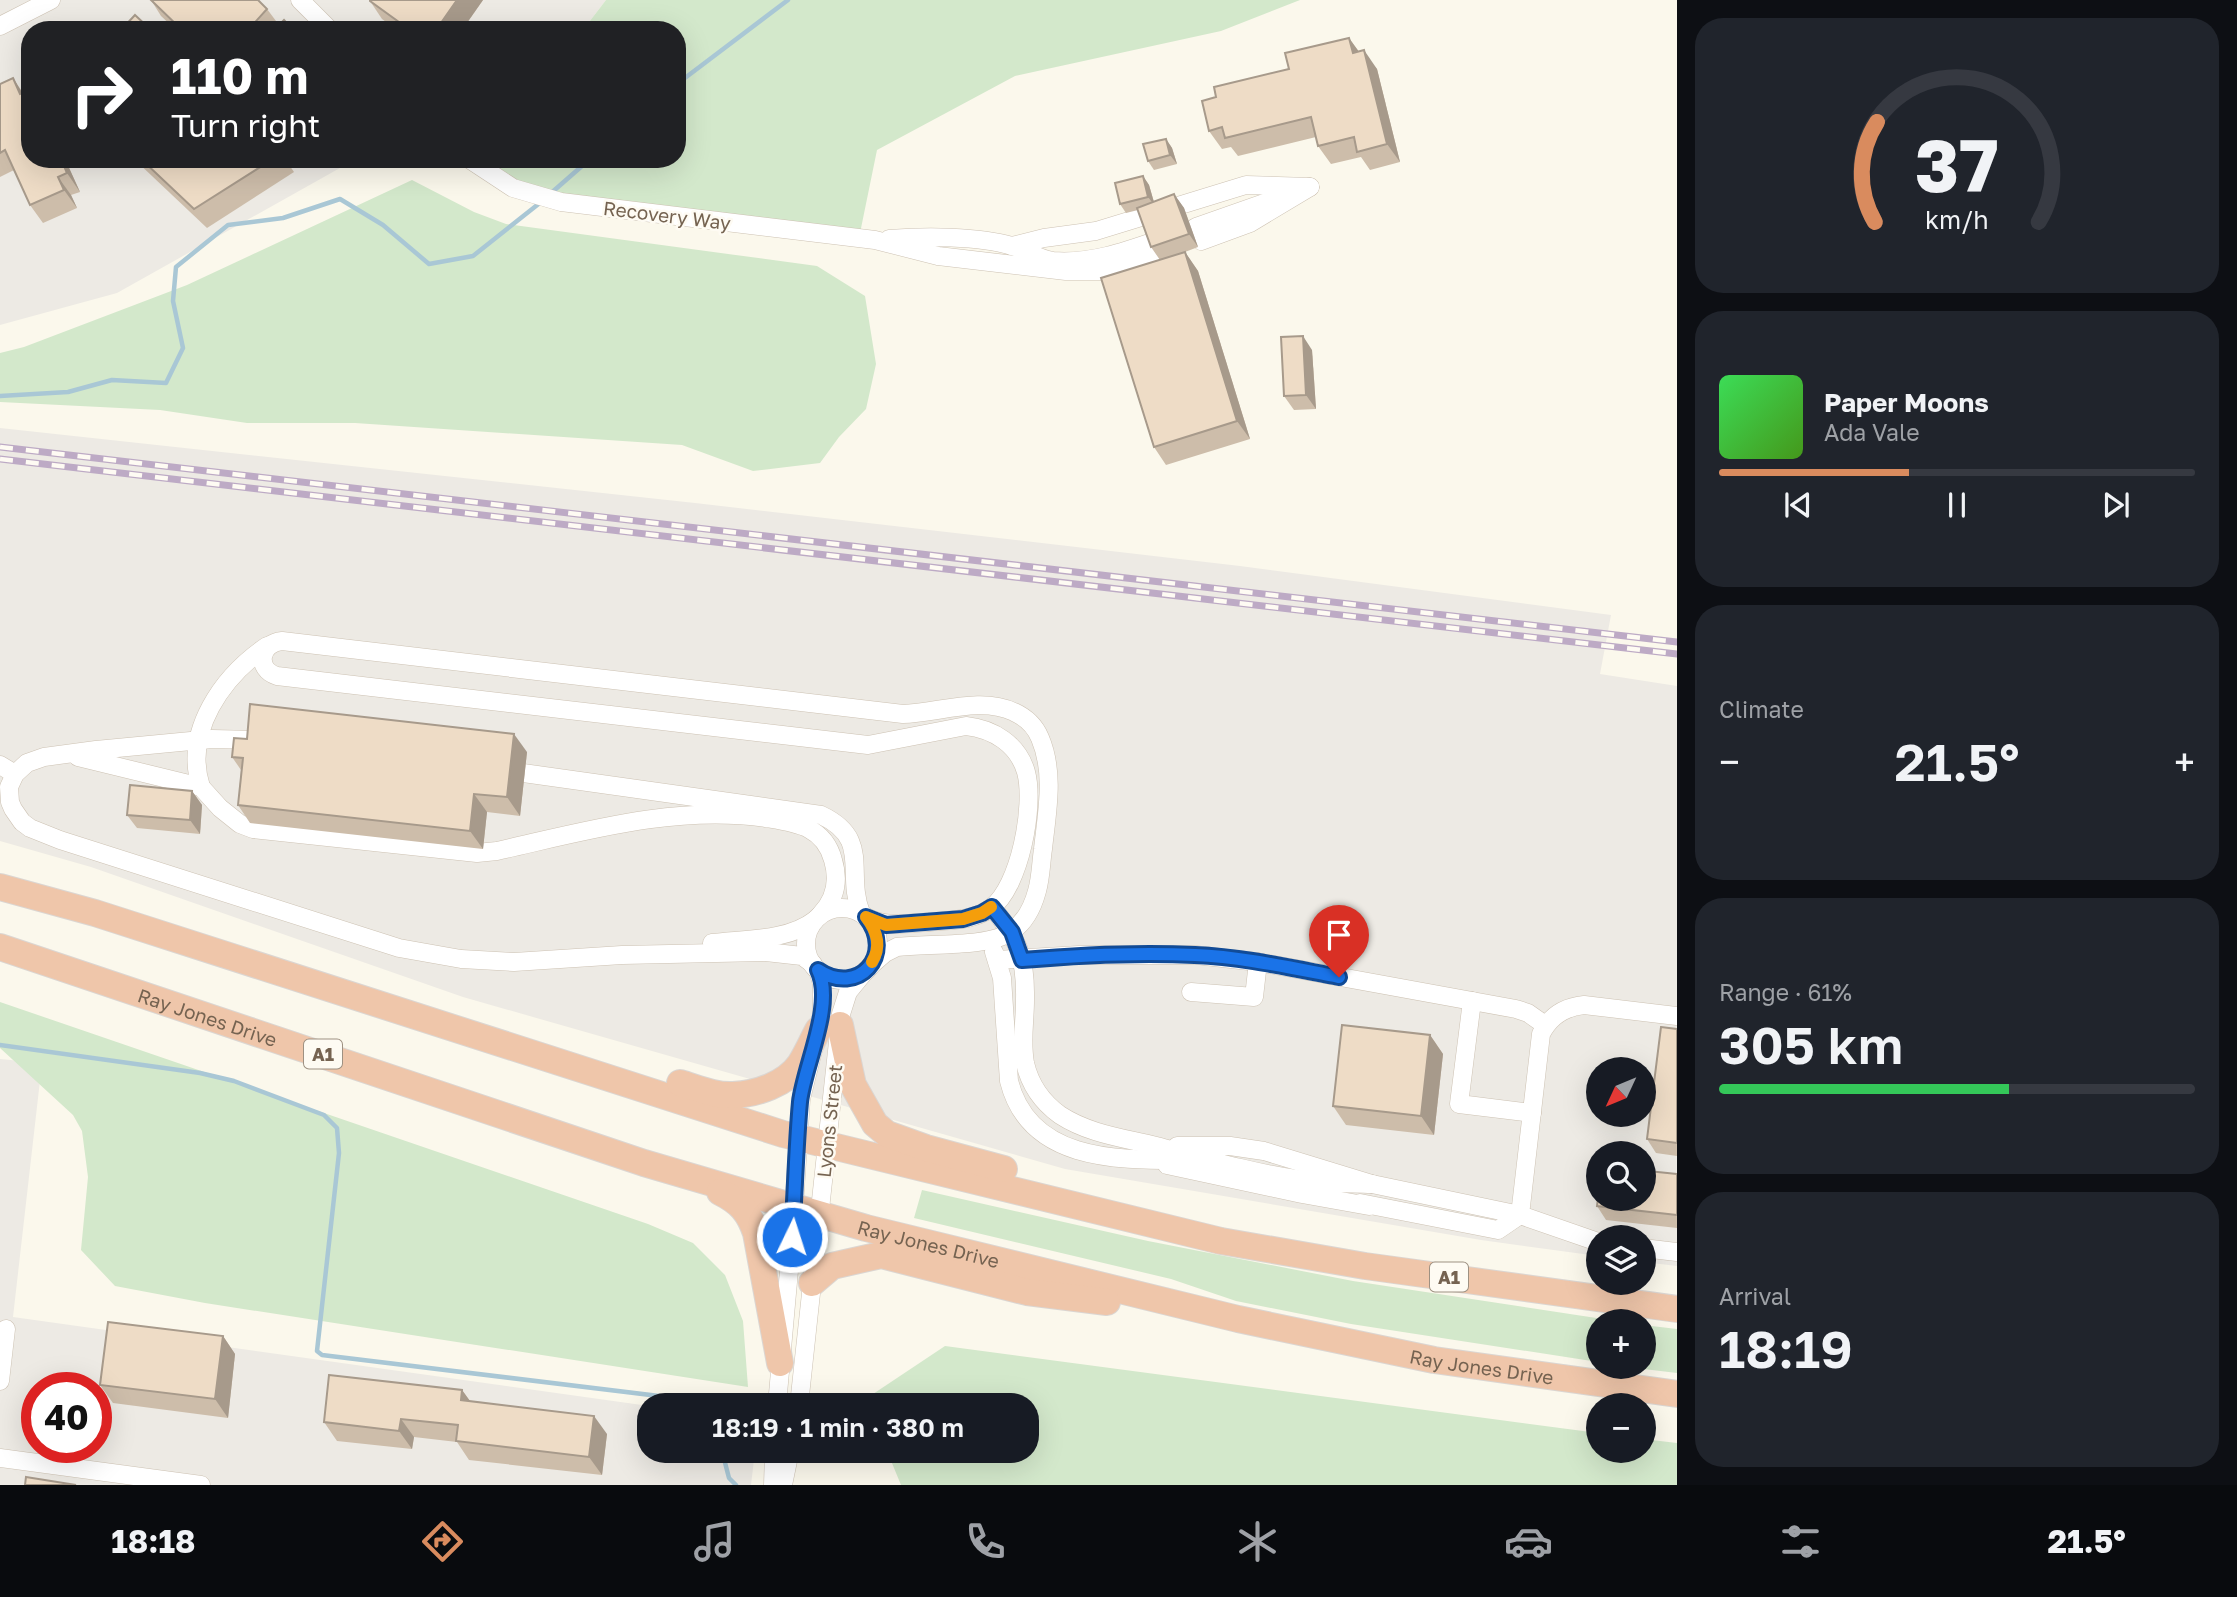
<!DOCTYPE html>
<meta charset="utf-8">
<style>
body{margin:0;font-family:"Golos Text",sans-serif;background:#20242c;color:#f1f3f6;height:100vh;display:flex;flex-direction:column;font-size:26px;white-space:nowrap}
*{box-sizing:border-box;margin:0}
p{font-size:23px;color:#9ea1a6}
.icon{flex:none;width:38px;height:38px;fill:none;stroke:currentColor;stroke-width:2;stroke-linecap:round;stroke-linejoin:round}
.map{position:relative;flex:1;overflow:hidden}
.sheet{display:flex;flex-direction:column;gap:18px;padding:18px;background:#0d0f14;width:560px}
.sheet>*{flex:none}
.hud{position:absolute;left:21px;top:21px;width:665px;height:147px;border-radius:28px;box-shadow:0 7px 28px #0002;background:#202124;color:#fff;overflow:hidden}
.needle{width:46px;rotate:226deg}
.tools{position:absolute;left:1586px;top:1057px;display:grid;gap:14px}
.tools a{display:grid;place-items:center;width:70px;height:70px;border-radius:50%;background:#171b24;box-shadow:0 7px 28px #0002;font-size:35px}
.speed{position:absolute;left:21px;top:1372px;display:flex;gap:14px;font-size:35px;font-weight:700;text-align:center}
.speed>*{display:grid;place-content:center;width:91px;height:91px;border-radius:50%;background:#171b24;box-shadow:0 7px 28px #0002;line-height:1}
.speed .limit{border:10px solid #d22;background:#fff;color:#111}
.pin{position:absolute;display:grid;place-items:center;width:60px;height:60px;color:#fff;margin:-72px -30px;border-radius:50% 50% 50% 0;rotate:-45deg;box-shadow:0 0 7px #0007}
.pin .icon{rotate:45deg}
.me{position:absolute;width:77px;margin:-38px;rotate:4deg;stroke-linejoin:round;filter:drop-shadow(0 0 5px #0008)}
.turn{display:flex;align-items:center;gap:24px;height:147px;padding:0 35px;font-size:32px}
.turn .icon{width:91px;height:91px;stroke-width:2.5}
.turn b{display:block;font-size:49px;line-height:60px}
.big{font-size:52px;font-weight:600;line-height:1.1}
.sheet .widget{flex:1;display:flex;flex-direction:column;justify-content:center;gap:10px;min-width:0;padding:0 24px;border-radius:28px;background:#20242c}
.sheet .dial{align-items:center;gap:0}
.dial svg{height:182px;overflow:visible;fill:none;stroke:#363941;stroke-width:7;stroke-linecap:round;text-anchor:middle}
.dial text{fill:#f1f3f6;stroke:none}
.song{display:flex;align-items:center;gap:21px}
.cover{width:84px;height:84px;border-radius:10px;background:linear-gradient(135deg,hsl(130 70% 55%),hsl(100 70% 35%))}
.played{height:7px;border-radius:4px;background:linear-gradient(90deg,#d98b5e 40%,#363941 40%)}
.keys{display:flex;justify-content:space-around;direction:ltr}
.heat{display:flex;justify-content:space-between;align-items:center;font-size:38px;direction:ltr}
.charge{height:10px;border-radius:5px;background:linear-gradient(90deg,#34c759 61%,#363941 0)}
.trip{position:absolute;left:637px;top:1393px;width:402px;height:70px;border-radius:28px;background:#171b24;box-shadow:0 7px 28px #0002;font-weight:600;line-height:70px;text-align:center}
.dock{display:flex;height:112px;justify-content:space-around;align-items:center;background:#090b0e;color:#9ea1a6}
.dock .icon{width:49px;height:49px}
.dock .active{color:#d98b5e}
.dock b{font-size:32px;color:#f1f3f6}
main{display:flex;flex:1;min-height:0}
.map>svg:first-child{display:block}
</style>
<main>
<div class="map">
<svg width="1677" height="1485" viewBox="0 0 1677 1485">
<rect width="100%" height="100%" fill="#fbf8ec"/>
<g fill="#edeae4" fill-rule="evenodd">
<polygon points="0,0 606,0 583,30 30,30 30,159 356,159 117,293 0,325"/>
<path d="M0 428 695 503 1240 566 1611 615 1600 674 1677 686V1266L1643 1262V1237H1598V1256L1481 1240 1065 1169 463 997 91 867 0 841ZM1598 1069H1643V1115H1598ZM1598 1153H1643V1199H1598Z"/>
<path d="M0 1059 42 1063 13 1317 649 1406V1451H755L751 1485H0ZM37 1388H96V1447H37Z"/>
</g>
<g fill="#d3e8cb">
<polygon points="606,0 1300,0 1221,31 1015,76 877,150 859,238 561,202 469,159 677,159 677,30 583,30"/>
<polygon points="412,180 474,212 506,224 817,266 865,296 876,364 866,409 839,437 820,463 753,471 682,445 355,423 247,423 160,410 0,402 0,353 24,347 187,285"/>
<polygon points="0,1002 648,1224 693,1243 725,1275 743,1321 748,1387 205,1303 115,1286 81,1250 88,1177 82,1131 73,1115 0,1048"/>
<polygon points="922,1190 1148,1241 1353,1281 1616,1321 1598,1321 1598,1362 1351,1324 1236,1301 1171,1279 914,1218"/>
<polygon points="1643,1325 1677,1329 1677,1373 1627,1367 1643,1367"/>
<polygon points="945,1346 1598,1433 1598,1451 1643,1451 1643,1439 1677,1443 1677,1485 901,1485 887,1451 1027,1451 1027,1405 867,1405 864,1400"/>
</g>
<g fill="none" stroke-linecap="round" stroke-linejoin="round">
<g stroke="#a9c7d5" stroke-width="4.5">
<polyline points="677,84 788,0"/>
<polyline points="550,194 590,159"/>
<polyline points="0,396 68,392 112,380 166,383 183,348 173,301 176,267 228,225 283,218 340,199 383,225 429,264 473,256 541,202"/>
<polyline points="0,1045 200,1073 234,1081 324,1115 337,1128 339,1153 317,1351 322,1355 700,1401 706,1405"/>
<polyline points="722,1451 729,1478 736,1485"/>
</g>
<defs>
<g id="minor">
<polyline points="300,0 330,30"/>
<polyline points="0,26 51,0"/>
<polyline points="469,159 513,188 561,202 875,240 938,256 1066,271 1117,271 1163,255"/>
<polyline points="1196,227 1276,199"/>
<path d="M889 239C924 236 979 236 1012 246 1026 250 1038 259 1053 261 1089 264 1124 252 1158 240"/>
<polyline points="1201,241 1250,223 1310,187"/>
<polyline points="1012,246 1044,238 1096,231 1246,185 1310,187"/>
<polyline points="256,740 212,739 96,750 44,757 27,763 15,774 9,787 10,802 13,809 22,822 30,828 60,840 399,948 461,959 514,962 622,955 766,952 802,956 813,964"/>
<path d="M78 757 201 787 220 808 240 824 253 829 477 853 497 851C586 831 675 805 766 818 796 823 824 826 833 860 839 880 836 898 821 914"/>
<polyline points="0,765 15,774"/>
<path d="M502 770 821 815C872 839 845 872 861 913"/>
<path d="M201 787C183 731 223 676 267 646"/>
<path d="M992 907C1018 939 1026 957 1025 1000 1025 1022 1021 1041 1025 1063 1030 1085 1042 1102 1060 1115 1089 1134 1124 1138 1156 1146 1205 1159 1253 1173 1302 1180 1325 1184 1349 1183 1372 1184"/>
<circle cx="842" cy="944" r="36"/>
<path d="M866 917C888 928 905 923 929 922 950 920 973 921 991 908 1020 887 1035 805 1026 772 1018 744 993 729 966 726L868 745 277 676C255 669 260 643 282 641L903 714C938 713 981 696 1014 712 1025 717 1035 726 1040 738 1055 773 1047 812 1043 849 1041 862 1041 877 1037 891 1033 906 1025 922 1012 931 990 948 927 943 897 947L885 953 870 966"/>
<path d="M712 943C745 939 788 941 815 920"/>
<path d="M994 952 1002 978 1009 1081C1029 1161 1116 1160 1183 1160"/>
<polyline points="997,960 1079,955 1196,955 1258,962 1516,1009 1528,1013 1545,1025"/>
<polyline points="1191,992 1254,997 1258,962"/>
<polyline points="1472,1001 1459,1104 1532,1113"/>
<polyline points="1177,1146 1230,1146 1264,1151 1372,1184 1520,1215"/>
<polyline points="1167,1165 1302,1194 1369,1206"/>
<polyline points="1360,1203 1498,1230 1520,1215"/>
<path d="M1598 1242 1520 1215 1541 1034C1550 1016 1564 1007 1584 1005L1677 1016"/>
<polyline points="1643,1248 1677,1252"/>
<polyline points="0,1381 6,1329"/>
<polyline points="777,1405 792,1237 801,1099 822,1014 822,984 818,970"/>
<polyline points="799,1405 841,1014 848,992 866,970"/>
<polyline points="0,1458 201,1485"/>
<polyline points="773,1485 774,1451"/>
<polyline points="783,1485 790,1451"/>
</g>
<g id="highway">
<polyline points="0,887 95,913 783,1134 1221,1241 1365,1266 1677,1309"/>
<path id="s1" d="M0 947 644 1163 866 1228 1238 1319 1434 1360 1677 1394"/>
<polyline points="840,1025 853,1085 875,1124 887,1134 926,1148 1004,1169"/>
<path d="M680 1083C697 1088 715 1096 733 1095 757 1094 786 1084 800 1064 807 1053 812 1041 818 1030"/>
<path d="M720 1192C740 1202 749 1212 756 1233L780 1363"/>
<polyline points="812,1283 832,1266 881,1255 1027,1292 1107,1302"/>
</g>
</defs>
<use href="#minor" stroke="#cdc2b3" stroke-width="19"/>
<use href="#highway" stroke="#dbd6d2" stroke-width="28"/>
<use href="#minor" stroke="#fff" stroke-width="18"/>
<use href="#highway" stroke="#efc6aa" stroke-width="26"/>
<defs>
<g id="rail">
<polyline points="0,447 1677,642"/>
<polyline points="0,459 1677,654"/>
</g>
</defs>
<use href="#rail" stroke="#bdaac5" stroke-width="7"/>
<use href="#rail" stroke="#fefbf3" stroke-width="4.5" stroke-dasharray="13" stroke-linecap="butt"/>
</g>
<g fill="#cdbdaa">
<polygon points="151,0 258,0 267,9 279,25 293,30 176,30 161,16"/>
<polygon points="370,0 483,0 462,30 397,30 382,19 370,1"/>
<polygon points="1349,38 1359,52 1377,69 1400,162 1370,170 1361,157 1331,164 1318,146 1316,137 1238,156 1231,147 1222,149 1209,131 1216,97 1289,69"/>
<polygon points="13,78 23,93 30,159 65,159 80,192 71,195 77,208 43,223 30,205 14,170 0,177 0,84"/>
<polygon points="1166,139 1172,148 1177,164 1154,170 1148,161"/>
<polygon points="134,159 285,159 294,172 207,228"/>
<polygon points="1143,176 1149,185 1154,202 1174,194 1184,208 1198,247 1185,252 1198,271 1250,439 1166,465 1154,447 1160,260 1151,247 1138,210 1126,213 1120,204"/>
<polygon points="1312,350 1316,409 1294,410 1284,396"/>
<polygon points="527,752 520,816 487,812 483,849 250,823 238,805 241,770 232,757"/>
<polygon points="192,791 202,805 200,834 137,828 127,815"/>
<polygon points="1677,1029 1677,1156 1656,1153 1647,1139"/>
<polygon points="1430,1035 1443,1054 1434,1135 1346,1125 1333,1106"/>
<polygon points="1677,1174 1677,1228 1606,1220 1597,1206 1646,1187"/>
<polygon points="223,1336 235,1354 228,1418 113,1403 100,1385"/>
<polygon points="462,1390 470,1401 607,1434 602,1475 469,1460 457,1442 414,1437 412,1449 337,1441 324,1422"/>
</g>
<g fill="#a79a8b">
<polygon points="457,0 483,0 462,30 436,30"/>
<polygon points="1349,38 1362,56 1353,53"/>
<polygon points="1364,50 1377,69 1400,162 1387,144"/>
<polygon points="13,78 25,97 20,94"/>
<polygon points="1166,139 1172,148 1177,164 1170,155"/>
<polygon points="61,159 65,159 80,192 67,173"/>
<polygon points="1143,176 1149,185 1155,206 1148,197"/>
<polygon points="58,177 71,195 77,208 64,190"/>
<polygon points="1174,194 1184,208 1198,247 1189,234"/>
<polygon points="1185,252 1198,271 1250,439 1237,421"/>
<polygon points="1303,336 1312,350 1316,409 1306,395"/>
<polygon points="514,734 527,752 520,816 507,797"/>
<polygon points="192,791 202,805 200,834 190,820"/>
<polygon points="474,794 487,812 483,849 470,831"/>
<polygon points="1430,1035 1443,1054 1434,1135 1421,1116"/>
<polygon points="223,1336 235,1354 228,1418 215,1399"/>
<polygon points="462,1390 475,1408 461,1400"/>
<polygon points="594,1416 607,1434 602,1475 589,1457"/>
<polygon points="401,1419 414,1437 412,1449 399,1431"/>
</g>
<g fill="#eedcc6" stroke="#a79a8b" stroke-width="2">
<polygon points="151,0 258,0 267,9 248,30 182,30"/>
<polygon points="370,0 457,0 436,30 410,30 370,1"/>
<polygon points="135,15 151,30 121,30"/>
<polygon points="284,20 293,30 274,30"/>
<polygon points="1349,38 1353,53 1364,50 1387,144 1357,152 1354,137 1318,146 1311,117 1225,138 1222,127 1209,131 1202,101 1216,97 1214,87 1289,69 1285,53"/>
<polygon points="13,78 20,94 28,91 30,95 30,159 61,159 67,173 58,177 64,190 30,205 5,150 0,153 0,84"/>
<polygon points="1166,139 1170,155 1148,161 1143,144"/>
<polygon points="141,159 273,159 194,209"/>
<polygon points="1143,176 1148,197 1120,204 1115,183"/>
<polygon points="1174,194 1189,234 1151,247 1137,208"/>
<polygon points="1185,252 1237,421 1154,447 1101,278"/>
<polygon points="1303,336 1306,395 1284,396 1281,337"/>
<polygon points="250,704 514,734 507,797 474,794 470,831 238,805 243,758 232,757 234,738 247,739"/>
<polygon points="130,785 192,791 190,820 127,815"/>
<polygon points="1342,1025 1430,1035 1421,1116 1333,1106"/>
<polygon points="1661,1027 1677,1029 1677,1143 1647,1139"/>
<polygon points="1648,1171 1677,1174 1677,1215 1597,1206 1598,1198 1598,1199 1643,1199 1643,1187 1646,1187"/>
<polygon points="108,1322 223,1336 215,1399 100,1385"/>
<polygon points="329,1375 462,1390 461,1400 594,1416 589,1457 456,1441 458,1425 401,1419 399,1431 324,1422"/>
<polygon points="26,1477 76,1485 25,1485"/>
</g>
<g fill="none" stroke-linecap="round" stroke-linejoin="round">
<defs>
<path id="route" d="M792 1237C795 1192 796 1146 800 1102 804 1066 835 1004 818 970 858 997 896 955 866 917L886 925 963 919 982 913 992 907 1012 932 1022 960C1080 955 1137 952 1195 955 1243 957 1291 968 1339 977"/>
</defs>
<use href="#route" stroke="#114b97" stroke-width="18"/>
<use href="#route" stroke="#1a73e8" stroke-width="12"/>
<path stroke="#f59e0b" stroke-width="12" d="M872 962C882 946 877 931 866 917L886 925 963 919 982 913 991 907"/>
</g>
<g text-anchor="middle" dominant-baseline="central" stroke-width="5" stroke-linejoin="round" paint-order="stroke">
<g fill="#fefbf3" stroke="#9e9182" stroke-width="2">
<rect x="304" y="1039.5" width="38" height="29" rx="5"/>
<rect x="1430" y="1262.5" width="38" height="29" rx="5"/>
</g>
<g font-size="18" font-weight="bold" fill="#756351">
<text x="323" y="1054">A1</text>
<text x="1449" y="1277">A1</text>
</g>
<g font-size="19" fill="#756351" stroke="#fefbf3">
<text transform="translate(667 215) rotate(7)">Recovery Way</text>
<text stroke="none"><textPath href="#s1" startOffset="219">Ray Jones Drive</textPath></text>
<text transform="translate(829 1121) rotate(-84)">Lyons Street</text>
<text stroke="none"><textPath href="#s1" startOffset="975">Ray Jones Drive</textPath></text>
<text stroke="none"><textPath href="#s1" startOffset="1542">Ray Jones Drive</textPath></text>
</g>
</g>
</svg>
<div class="tools">
<a><svg class="needle" viewBox="-14 -14 28 28"><path d="M0-13l5 13h-10z" fill="#e53935"/><path d="M0 13l5-13h-10z" fill="#9ea1a6"/></svg></a>
<a><svg class="icon" aria-label="search" viewBox="0 0 24 24"><circle cx="10" cy="10" r="6"/><path d="M15 15l6 6"/></svg></a>
<a><svg class="icon" aria-label="layers" viewBox="0 0 24 24"><path d="M12 4l9 5-9 5-9-5zM3 14l9 5 9-5"/></svg></a>
<a>+</a>
<a>−</a>
</div>
<div class="speed"><div class="limit">40</div></div>
<div class="pin" style="left:1339px;top:977px;background:#d93025"><svg class="icon" aria-label="arrive" viewBox="0 0 24 24"><path d="M6 21V4h12l-3 4 3 4H6"/></svg></div>
<svg class="me" style="left:792px;top:1237px" viewBox="-20 -20 40 40"><circle r="17" fill="#1a73e8" stroke="#fff" stroke-width="3"/><path d="M0-11L8 9 0 5-8 9z" fill="#fff"/></svg>
<div class="trip">18:19 · 1 min · 380 m</div>
<div class="hud">
<div class="turn"><svg class="icon" aria-label="right" viewBox="0 0 24 24"><path d="M7 20v-9h11M14 6l5 5-5 5"/></svg><div><b>110 m</b>Turn right</div></div>
</div>
</div>
<section class="sheet">
<div class="widget dial"><svg viewBox="0 0 100 80">
<path d="M14 69A42 42 0 1 1 86 69"/>
<path d="M14 69A42 42 0 0 1 15 25" stroke="#d98b5e"/>
<text x="50" y="56" font-size="32" font-weight="700">37</text>
<text x="50" y="72" font-size="11">km/h</text>
</svg></div>
<div class="widget">
<div class="song"><i class="cover"></i><div><b>Paper Moons</b><p>Ada Vale</p></div></div>
<div class="played"></div>
<div class="keys"><svg class="icon" aria-label="previous" viewBox="0 0 24 24"><path d="M18 5L8 12l10 7zM5 5v14"/></svg><svg class="icon" aria-label="pause" viewBox="0 0 24 24"><path d="M8 5v14M16 5v14"/></svg><svg class="icon" aria-label="next" viewBox="0 0 24 24"><path d="M6 5l10 7-10 7zM19 5v14"/></svg></div>
</div>
<div class="widget"><p>Climate</p>
<div class="heat"><a>−</a><b class="big">21.5°</b><a>+</a></div>
</div>
<div class="widget"><p>Range · 61%</p><b class="big">305 km</b><div class="charge"></div></div>
<div class="widget"><p>Arrival</p><b class="big">18:19</b></div>
</section>
</main>
<nav class="dock">
<b>18:18</b>
<svg class="icon active" aria-label="directions" viewBox="0 0 24 24"><path d="M12 3l9 9-9 9-9-9zM9 14v-3h6M13 9l2 2-2 2"/></svg>
<svg class="icon" aria-label="music" viewBox="0 0 24 24"><path d="M9 18V5l10-2v13"/><circle cx="6" cy="18" r="3"/><circle cx="16" cy="16" r="3"/></svg>
<svg class="icon" aria-label="phone" viewBox="0 0 24 24"><path d="M5 4h4l2 5-3 2q2 4 5 5l2-3 5 2v4C11 20 4 13 5 4z"/></svg>
<svg class="icon" aria-label="climate" viewBox="0 0 24 24"><path d="M12 3v18M4 7l16 10M4 17L20 7"/></svg>
<svg class="icon" aria-label="car" viewBox="0 0 24 24"><path d="M5 17H2v-5l4-1 3-4h7l3 4 3 1v5h-3M9 17h6M6 11h13"/><circle cx="7" cy="17" r="2"/><circle cx="17" cy="17" r="2"/></svg>
<svg class="icon" aria-label="filters" viewBox="0 0 24 24"><path d="M4 7h16M4 17h16"/><circle cx="9" cy="7" r="2"/><circle cx="15" cy="17" r="2"/></svg>
<b>21.5°</b>
</nav>
